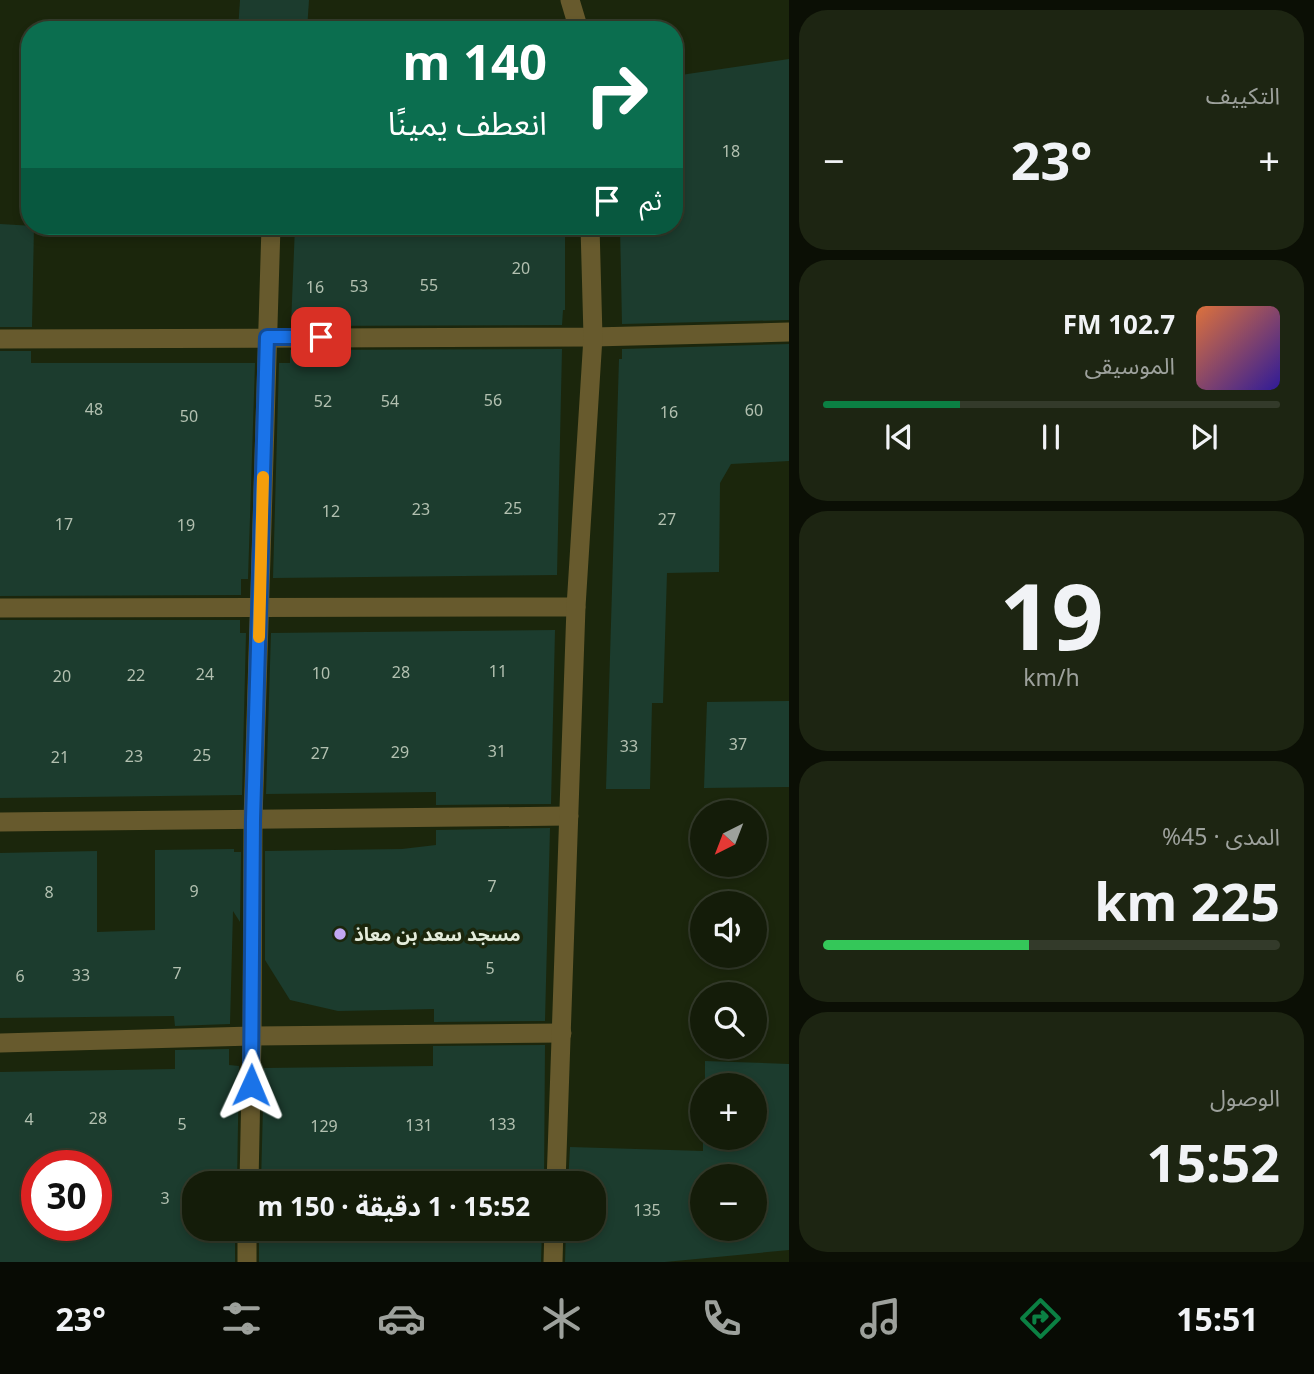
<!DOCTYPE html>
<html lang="ar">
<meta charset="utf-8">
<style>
body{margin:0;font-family:"Noto Sans","Noto Sans Arabic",sans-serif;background:#1d2512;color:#f1f3f6;direction:rtl;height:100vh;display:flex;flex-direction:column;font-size:26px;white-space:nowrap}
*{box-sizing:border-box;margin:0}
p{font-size:23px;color:#9da19c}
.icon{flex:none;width:38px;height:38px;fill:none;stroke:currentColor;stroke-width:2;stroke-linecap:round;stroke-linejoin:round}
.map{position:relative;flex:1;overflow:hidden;direction:ltr}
.drawer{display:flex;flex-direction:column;gap:10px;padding:10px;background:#0b0f05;width:525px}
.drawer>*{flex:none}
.top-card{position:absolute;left:21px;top:21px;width:662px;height:214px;border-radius:28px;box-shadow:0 4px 10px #0003,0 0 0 2px #333a2a;direction:rtl;background:#0b6e4f;color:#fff;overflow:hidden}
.needle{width:46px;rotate:222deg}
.buttons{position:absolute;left:690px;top:800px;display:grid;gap:14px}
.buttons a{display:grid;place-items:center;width:77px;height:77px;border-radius:50%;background:#141c09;box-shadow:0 4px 10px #0003,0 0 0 2px #333a2a;font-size:35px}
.speed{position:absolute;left:21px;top:1150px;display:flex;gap:14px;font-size:35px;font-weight:700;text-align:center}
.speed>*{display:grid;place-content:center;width:91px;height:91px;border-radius:50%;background:#141c09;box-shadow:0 4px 10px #0003,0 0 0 2px #333a2a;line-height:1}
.speed .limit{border:10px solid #d22;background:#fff;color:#111}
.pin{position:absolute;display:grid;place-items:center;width:60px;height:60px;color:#fff;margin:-30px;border-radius:14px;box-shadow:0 4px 10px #0006}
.me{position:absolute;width:77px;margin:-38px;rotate:1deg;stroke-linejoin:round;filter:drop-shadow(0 0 5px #0008)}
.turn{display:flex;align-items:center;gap:24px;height:147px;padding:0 21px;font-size:32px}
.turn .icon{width:91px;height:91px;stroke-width:2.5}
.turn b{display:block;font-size:49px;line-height:60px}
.then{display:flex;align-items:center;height:66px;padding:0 21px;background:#0003;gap:14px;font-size:26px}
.big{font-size:52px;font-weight:700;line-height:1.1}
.drawer .card{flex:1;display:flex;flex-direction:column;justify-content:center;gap:10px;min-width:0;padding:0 24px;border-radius:28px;background:#1d2512}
.drawer .dial{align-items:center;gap:0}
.dial b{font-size:91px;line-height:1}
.song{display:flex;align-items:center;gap:21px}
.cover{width:84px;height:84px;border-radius:10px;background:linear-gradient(135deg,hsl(20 70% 55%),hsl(250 70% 35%))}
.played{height:7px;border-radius:4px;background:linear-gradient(90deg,#0b8043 30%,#333a2a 30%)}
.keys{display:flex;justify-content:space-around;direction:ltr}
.heat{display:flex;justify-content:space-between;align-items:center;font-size:38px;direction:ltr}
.charge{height:10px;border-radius:5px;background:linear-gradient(90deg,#34c759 45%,#333a2a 0)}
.trip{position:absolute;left:182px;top:1171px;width:424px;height:70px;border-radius:28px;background:#141c09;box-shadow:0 4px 10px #0003,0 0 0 2px #333a2a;font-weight:700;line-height:70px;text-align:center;direction:rtl}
.tab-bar{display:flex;height:112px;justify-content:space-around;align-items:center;background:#080b04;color:#9da19c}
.tab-bar .icon{width:49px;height:49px}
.tab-bar .on{color:#0b8043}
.tab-bar b{font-size:32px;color:#f1f3f6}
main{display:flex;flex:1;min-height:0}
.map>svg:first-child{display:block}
</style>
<main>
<section class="drawer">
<div class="card"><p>التكييف</p>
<div class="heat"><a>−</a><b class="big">23°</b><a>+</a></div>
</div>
<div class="card">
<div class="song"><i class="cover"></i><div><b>102.7 FM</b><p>الموسيقى</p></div></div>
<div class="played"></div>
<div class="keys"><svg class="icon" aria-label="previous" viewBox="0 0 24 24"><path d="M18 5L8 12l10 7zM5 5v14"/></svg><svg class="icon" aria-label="pause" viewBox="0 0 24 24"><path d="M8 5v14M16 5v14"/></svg><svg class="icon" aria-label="next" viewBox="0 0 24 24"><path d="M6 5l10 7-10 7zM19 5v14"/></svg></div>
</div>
<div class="card dial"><b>19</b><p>km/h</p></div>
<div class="card"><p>المدى · 45%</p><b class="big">225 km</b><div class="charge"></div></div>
<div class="card"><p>الوصول</p><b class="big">15:52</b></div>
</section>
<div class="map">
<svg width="789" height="1262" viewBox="0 0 789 1262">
<rect width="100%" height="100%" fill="#1b260c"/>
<g fill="#1c3c2e" fill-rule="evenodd">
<polygon points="240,0 309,0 307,30 238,30"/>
<polygon points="789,59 789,320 622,324 620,226 674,226 674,76"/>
<polygon points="0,224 34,226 32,327 0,327"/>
<polygon points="295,226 565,226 565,310 563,310 562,325 291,326"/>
<polygon points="789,344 789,461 731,464 720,483 719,572 667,573 663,703 652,703 650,789 606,789 619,359 622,359 622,349"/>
<polygon points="562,349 557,575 273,578 279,363 290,363 290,350"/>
<polygon points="0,351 31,351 31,363 255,363 248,579 241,579 241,595 0,596"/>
<polygon points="0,620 240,620 240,633 246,633 242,795 0,798"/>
<polygon points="555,630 551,804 436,805 436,792 266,794 271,633"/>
<polygon points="789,701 789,787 704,788 707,702"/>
<polygon points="550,828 545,1021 434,1022 434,1009 338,1011 290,1000 265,960 265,851 402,849 436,845 436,830"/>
<polygon points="234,849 234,852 241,852 240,922 233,911 230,1024 175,1026 174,1016 0,1018 0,853 97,851 97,932 155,930 155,850"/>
<polygon points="545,1045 544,1183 261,1183 264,1068 433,1066 433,1046"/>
<path d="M229 1049V1065L239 1066 237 1183H194V1228H235V1262H0V1072L175 1069V1050ZM37 1166H96V1225H37Z"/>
<path d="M705 1061 789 1064V1250L665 1262H565L566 1228H593V1183H568L570 1147 703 1151V1138H754V1085H705ZM702 1176H754V1228H702Z"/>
<polygon points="259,1228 542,1228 541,1262 259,1262"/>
</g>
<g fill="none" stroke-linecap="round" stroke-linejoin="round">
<g stroke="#675a2d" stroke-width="19">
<polyline points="570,0 579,30"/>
<polyline points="0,339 593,337 789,332"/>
<polyline points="0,608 576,607"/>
<polyline points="0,822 569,816"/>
<polyline points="0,1043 252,1036 562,1033"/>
<polyline points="249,1183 252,1036 253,820 271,226"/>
<polyline points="556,1183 576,607 593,337 590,226"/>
<polyline points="247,1262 247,1228"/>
<polyline points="553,1262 554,1228"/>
</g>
</g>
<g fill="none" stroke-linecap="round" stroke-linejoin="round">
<defs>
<polyline id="route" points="251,1085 253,820 267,337 321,337"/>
</defs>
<use href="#route" stroke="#114b97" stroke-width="18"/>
<use href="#route" stroke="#1a73e8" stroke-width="12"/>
<polyline stroke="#f59e0b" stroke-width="12" points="259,637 263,477"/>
</g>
<circle fill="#c2a7f2" stroke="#1b260c" stroke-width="2.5" cx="340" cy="934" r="7"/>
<g text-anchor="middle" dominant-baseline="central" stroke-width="7" stroke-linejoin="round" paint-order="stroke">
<g font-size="16" fill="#b2c0b0">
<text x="731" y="151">18</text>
<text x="521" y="268">20</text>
<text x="429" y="285">55</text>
<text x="359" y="286">53</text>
<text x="315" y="287">16</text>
<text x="493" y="400">56</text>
<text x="323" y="401">52</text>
<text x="390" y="401">54</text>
<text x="94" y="409">48</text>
<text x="754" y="410">60</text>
<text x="669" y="412">16</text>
<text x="189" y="416">50</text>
<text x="513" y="508">25</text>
<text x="421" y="509">23</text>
<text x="331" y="511">12</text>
<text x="667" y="519">27</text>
<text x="64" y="524">17</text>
<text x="186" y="525">19</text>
<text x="498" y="671">11</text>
<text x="401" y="672">28</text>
<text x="321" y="673">10</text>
<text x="205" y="674">24</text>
<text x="136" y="675">22</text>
<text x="62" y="676">20</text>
<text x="738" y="744">37</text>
<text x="629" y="746">33</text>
<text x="497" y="751">31</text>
<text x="400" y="752">29</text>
<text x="320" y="753">27</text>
<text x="202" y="755">25</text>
<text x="134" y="756">23</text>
<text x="60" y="757">21</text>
<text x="492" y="886">7</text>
<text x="194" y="891">9</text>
<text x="49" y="892">8</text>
<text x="490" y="968">5</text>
<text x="177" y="973">7</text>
<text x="81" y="975">33</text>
<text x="20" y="976">6</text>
<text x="98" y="1118">28</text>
<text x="29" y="1119">4</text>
<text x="182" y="1124">5</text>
<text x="502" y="1124">133</text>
<text x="419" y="1125">131</text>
<text x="324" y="1126">129</text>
<text x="165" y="1198">3</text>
<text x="647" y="1210">135</text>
</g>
<g font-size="19" font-weight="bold" fill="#e4ecdb" stroke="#1b260c" text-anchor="start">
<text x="354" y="934">مسجد سعد بن معاذ</text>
</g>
</g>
</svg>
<div class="buttons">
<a><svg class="needle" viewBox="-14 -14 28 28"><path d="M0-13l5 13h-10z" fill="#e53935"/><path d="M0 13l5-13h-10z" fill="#9da19c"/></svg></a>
<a><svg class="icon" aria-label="sound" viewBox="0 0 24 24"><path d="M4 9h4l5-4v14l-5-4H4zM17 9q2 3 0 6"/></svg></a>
<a><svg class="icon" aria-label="search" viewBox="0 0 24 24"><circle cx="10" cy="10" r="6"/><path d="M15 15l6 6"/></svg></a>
<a>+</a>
<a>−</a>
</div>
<div class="speed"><div class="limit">30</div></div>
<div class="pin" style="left:321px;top:337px;background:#d93025"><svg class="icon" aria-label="arrive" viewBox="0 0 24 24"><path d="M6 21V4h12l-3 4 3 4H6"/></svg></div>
<svg class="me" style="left:251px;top:1085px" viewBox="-20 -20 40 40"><path d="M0-17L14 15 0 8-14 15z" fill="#1a73e8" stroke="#fff" stroke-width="4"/></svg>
<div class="trip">15:52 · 1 دقيقة · 150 m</div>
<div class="top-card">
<div class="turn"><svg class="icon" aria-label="right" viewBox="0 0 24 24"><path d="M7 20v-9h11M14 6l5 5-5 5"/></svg><div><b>140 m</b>انعطف يمينًا</div></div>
<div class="then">ثم<svg class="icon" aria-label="arrive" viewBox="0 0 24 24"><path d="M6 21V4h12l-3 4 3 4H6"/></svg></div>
</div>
</div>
</main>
<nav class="tab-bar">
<b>15:51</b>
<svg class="icon on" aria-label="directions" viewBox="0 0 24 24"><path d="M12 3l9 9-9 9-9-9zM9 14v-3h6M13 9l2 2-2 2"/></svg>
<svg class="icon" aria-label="music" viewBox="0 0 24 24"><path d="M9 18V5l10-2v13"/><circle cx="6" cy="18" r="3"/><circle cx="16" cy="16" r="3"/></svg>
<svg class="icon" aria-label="phone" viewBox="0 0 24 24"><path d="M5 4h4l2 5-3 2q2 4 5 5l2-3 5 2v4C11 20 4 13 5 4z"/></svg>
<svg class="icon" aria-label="climate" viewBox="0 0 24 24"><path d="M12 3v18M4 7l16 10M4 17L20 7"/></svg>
<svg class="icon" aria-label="car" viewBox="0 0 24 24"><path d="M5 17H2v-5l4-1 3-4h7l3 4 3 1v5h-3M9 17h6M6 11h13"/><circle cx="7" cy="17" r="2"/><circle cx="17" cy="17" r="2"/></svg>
<svg class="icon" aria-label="filters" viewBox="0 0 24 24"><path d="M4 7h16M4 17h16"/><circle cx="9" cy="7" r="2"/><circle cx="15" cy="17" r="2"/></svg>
<b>23°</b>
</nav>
